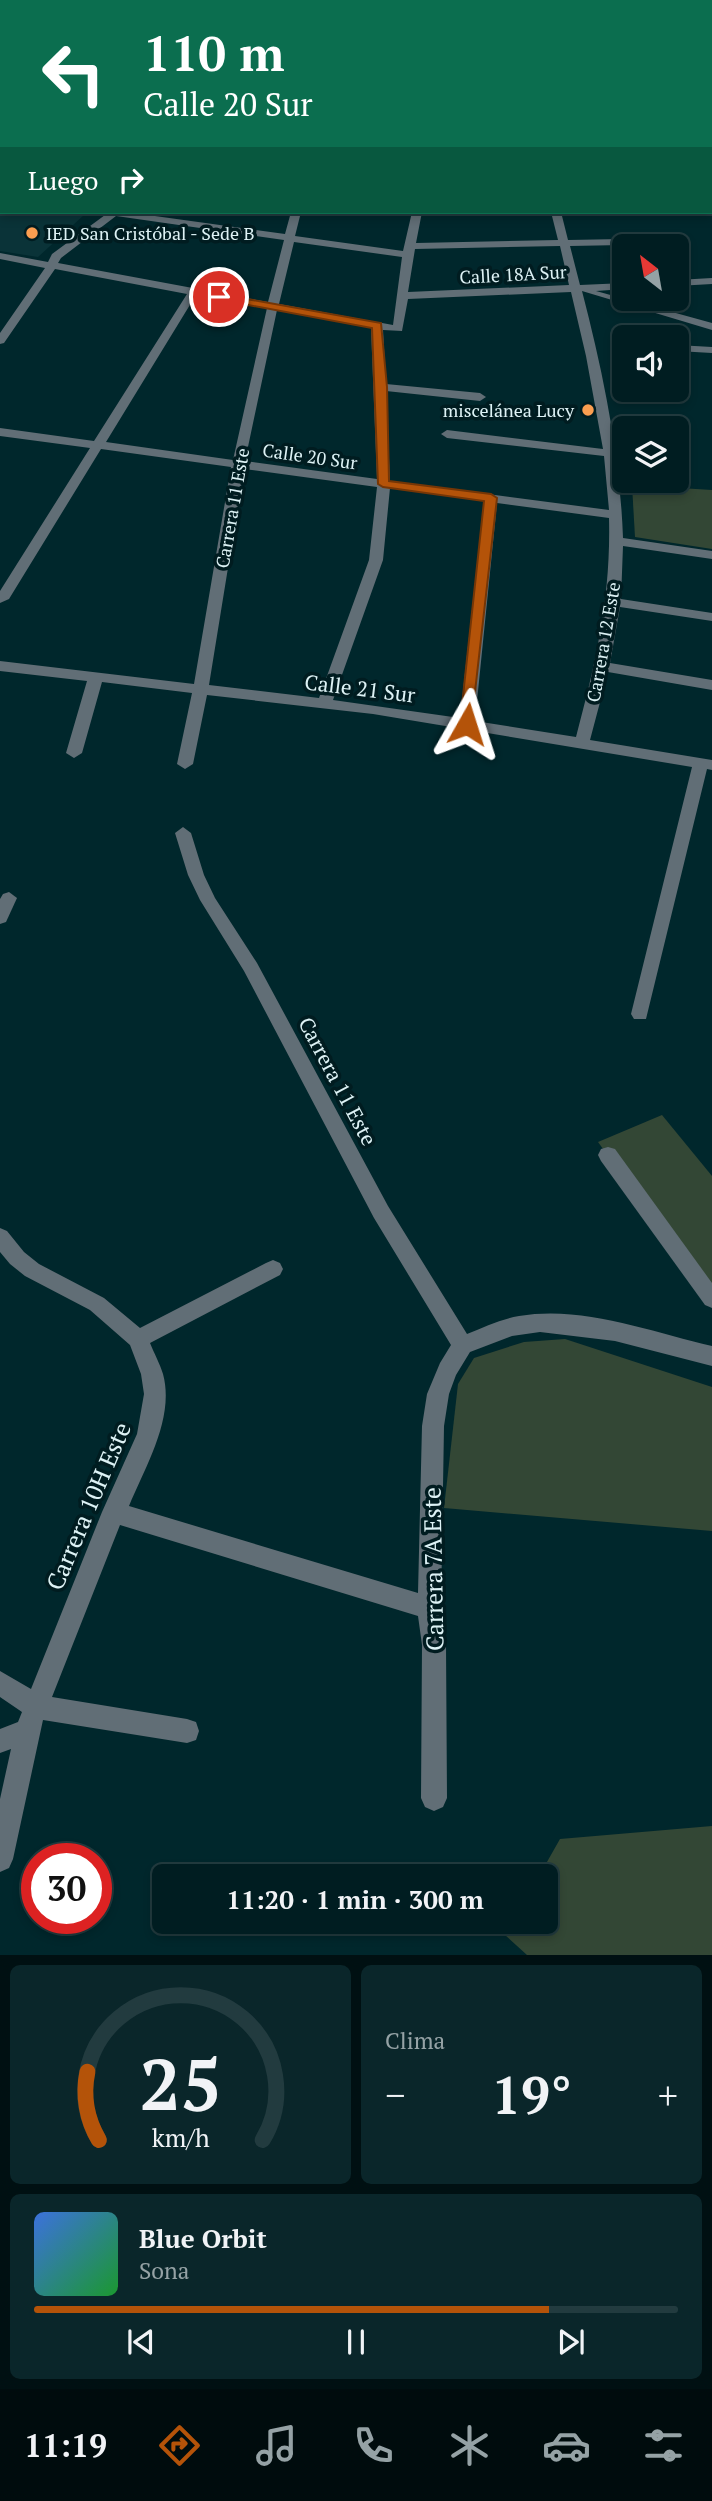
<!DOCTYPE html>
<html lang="es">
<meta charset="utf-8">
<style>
body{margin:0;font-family:"PT Serif",serif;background:#0a262a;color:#f1f3f6;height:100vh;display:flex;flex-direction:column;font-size:26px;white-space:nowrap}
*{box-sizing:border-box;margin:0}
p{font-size:23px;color:#95a2a5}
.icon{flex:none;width:38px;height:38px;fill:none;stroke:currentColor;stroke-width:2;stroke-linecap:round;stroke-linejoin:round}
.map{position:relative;height:1955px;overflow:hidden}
.side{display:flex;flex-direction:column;gap:10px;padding:10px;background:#001012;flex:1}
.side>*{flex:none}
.guide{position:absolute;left:0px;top:0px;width:712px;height:214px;box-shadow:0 4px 10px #0003,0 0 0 2px #223b3f;background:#0b6e4f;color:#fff;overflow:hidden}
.needle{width:46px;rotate:329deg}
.controls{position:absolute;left:612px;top:234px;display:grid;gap:14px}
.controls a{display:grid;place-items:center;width:77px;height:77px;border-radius:10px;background:#001d21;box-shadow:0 4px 10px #0003,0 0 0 2px #223b3f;font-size:35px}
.speed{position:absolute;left:21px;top:1843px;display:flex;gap:14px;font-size:35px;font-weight:700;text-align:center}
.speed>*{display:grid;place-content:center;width:91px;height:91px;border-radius:50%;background:#001d21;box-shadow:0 4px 10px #0003,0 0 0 2px #223b3f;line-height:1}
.speed .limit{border:10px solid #d22;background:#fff;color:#111}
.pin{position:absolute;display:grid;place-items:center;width:60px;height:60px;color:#fff;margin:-30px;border:4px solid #fff;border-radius:50%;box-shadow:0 2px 7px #0007}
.me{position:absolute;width:77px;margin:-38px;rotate:6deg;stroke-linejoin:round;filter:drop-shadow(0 0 5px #0008)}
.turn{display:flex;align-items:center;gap:24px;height:147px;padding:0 28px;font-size:32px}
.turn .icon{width:91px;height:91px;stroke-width:2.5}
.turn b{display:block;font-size:49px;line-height:60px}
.then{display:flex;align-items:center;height:66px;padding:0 28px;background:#0003;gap:14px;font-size:26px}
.big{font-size:52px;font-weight:700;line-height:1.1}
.side .tile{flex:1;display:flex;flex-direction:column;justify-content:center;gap:10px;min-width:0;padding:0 24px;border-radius:10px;background:#0a262a}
.side .dial{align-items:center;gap:0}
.dial svg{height:182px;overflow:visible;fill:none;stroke:#223b3f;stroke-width:7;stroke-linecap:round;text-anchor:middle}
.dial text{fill:#f1f3f6;stroke:none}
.song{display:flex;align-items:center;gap:21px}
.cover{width:84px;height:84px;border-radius:10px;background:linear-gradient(135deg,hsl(220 70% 55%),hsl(130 70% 35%))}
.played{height:7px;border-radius:4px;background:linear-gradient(90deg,#b45309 80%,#223b3f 80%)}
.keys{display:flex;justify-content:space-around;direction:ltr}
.heat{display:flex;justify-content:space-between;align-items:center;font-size:38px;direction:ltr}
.side .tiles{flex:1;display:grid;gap:10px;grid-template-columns:1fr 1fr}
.tile:last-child{grid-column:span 2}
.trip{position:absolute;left:152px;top:1864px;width:406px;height:70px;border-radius:10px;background:#001d21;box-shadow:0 4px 10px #0003,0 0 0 2px #223b3f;font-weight:700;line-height:70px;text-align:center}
.tab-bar{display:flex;height:112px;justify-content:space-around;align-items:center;background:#000c0d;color:#95a2a5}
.tab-bar .icon{width:49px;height:49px}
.tab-bar .current{color:#b45309}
.tab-bar b{font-size:32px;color:#f1f3f6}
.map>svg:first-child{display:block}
</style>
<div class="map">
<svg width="712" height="1955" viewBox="0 0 712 1955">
<rect width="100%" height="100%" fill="#00272c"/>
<polygon fill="#0a3338" points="0,201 2,212 62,212 84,215 38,257 0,251"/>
<g fill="#334735">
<polygon points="632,485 712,490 712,549 635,537"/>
<polygon points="662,1115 712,1176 712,1299 598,1142"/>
<polygon points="565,1339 712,1387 712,1531 444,1508 458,1384 474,1358 524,1342"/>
<polygon points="712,1826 712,1955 527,1955 505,1935 513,1922 546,1922 546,1876 539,1876 560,1839"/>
</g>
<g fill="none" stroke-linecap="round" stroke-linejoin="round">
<g fill="#616e76" fill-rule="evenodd">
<polygon points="279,0 287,0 288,2 280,2"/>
<polygon points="427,0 436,0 437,2 428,2"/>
<polygon points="674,0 692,0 672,2"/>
<polygon points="712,37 712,43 710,43 710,38"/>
<rect x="710" y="77" width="2" height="6"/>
<rect x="0" y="103" width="2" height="6"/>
<polygon points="710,145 712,146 712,152 710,152"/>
<rect x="0" y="160" width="2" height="6"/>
<rect x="0" y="192" width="2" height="6"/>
<rect x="710" y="200" width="2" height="8"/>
<path d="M101 212H126L285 234 291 212H301L295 236 403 251 412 212H422L416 243 558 240 551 212H561L568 240 676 238 681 241 676 244 570 246 580 285 625 283V289L596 291 712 323V330L582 291C603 372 620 454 623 538L712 551V559L623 546 621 599 712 613V621L620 607 610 663 712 680V690L608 672 590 740 712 760V770L707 769 646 1019H634L631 1014 692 767 373 714 207 695 193 764 185 769 177 764 192 693 102 682 82 753 74 758 66 753 87 681 0 671V661L194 684 231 467 101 449 9 599 0 603V591L90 448 0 436V428L94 441 187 294 55 269 4 343 0 344V333L45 268 0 259V253L48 262 52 254 105 215ZM116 216 284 240 268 302 58 263 61 258ZM294 242 402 257 393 325 279 304ZM560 246 569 285 408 292 415 249ZM571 292 586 356 603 449 447 430 441 434 447 438 604 456 609 510 390 481 386 391 480 401 486 397 480 393 386 384 383 330 402 331 408 299ZM196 295 267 308 233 460 106 442ZM277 310 371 328 377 479 245 461ZM244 469 377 487 369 560 319 698 209 685ZM390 488 484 501 460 718 333 700 383 560ZM497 503 609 518C611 597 596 662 576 737L475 721Z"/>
<polygon points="712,278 712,284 677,286 677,280"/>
<polygon points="622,342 625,342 625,348 616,345"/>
<polygon points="677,345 712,347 712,353 677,351"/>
<path d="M183 827 191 833 204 875 215 898 257 963 388 1206 467 1334C484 1327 501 1319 519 1316 583 1305 651 1332 712 1346V1366L615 1341 540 1332 512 1336 470 1352 456 1375 449 1394 444 1426 441 1608 446 1645 447 1798 443 1807 434 1811 425 1807 421 1798 422 1645 418 1616 120 1525 52 1697 187 1719 196 1722 199 1731 196 1740 187 1743 43 1720 13 1859 9 1868 0 1872V1799L11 1749 0 1753V1729L18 1722 22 1712 0 1697V1671L31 1689 102 1512 137 1434 144 1394 141 1374 130 1345 90 1310 25 1276 10 1264 0 1252V1228L7 1231 24 1252 39 1264 104 1298 140 1328 266 1263 273 1260 280 1263 283 1269 280 1275 150 1343C154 1353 160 1364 163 1374 175 1418 145 1467 129 1506L418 1593 422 1426 427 1394 440 1363 451 1345 374 1218 244 971 200 900 188 875 175 833Z"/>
<polygon points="9,892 17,898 6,922 0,924 0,899 3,894"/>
<polygon points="608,1147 615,1149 712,1283 712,1308 705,1305 601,1161 598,1155 601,1149"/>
</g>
</g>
<polygon fill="#b45309" stroke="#753606" stroke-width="2" points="219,294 381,323 387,387 389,481 491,494 497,498 471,727 462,727 460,724 484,501 383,487 378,484 372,328 216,299 216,295"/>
<g fill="#fb9e50" stroke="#001c20" stroke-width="2.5">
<circle cx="32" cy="233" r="7"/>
<circle cx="588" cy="410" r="7"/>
</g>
<g text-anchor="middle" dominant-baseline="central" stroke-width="7" stroke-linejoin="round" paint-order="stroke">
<g font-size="18" fill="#ddf2f5" stroke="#001c20" text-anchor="start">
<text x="46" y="233">IED San Cristóbal - Sede B</text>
<text x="574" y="410" text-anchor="end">miscelánea Lucy</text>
</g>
<g font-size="18" fill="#ddf2f5" stroke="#001c20">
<text transform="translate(513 274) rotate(-3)">Calle 18A Sur</text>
<text transform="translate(310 456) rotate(8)">Calle 20 Sur</text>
<text transform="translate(232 508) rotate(-80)">Carrera 11 Este</text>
<text transform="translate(603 642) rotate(-80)">Carrera 12 Este</text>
</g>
<g font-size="21" fill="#ddf2f5" stroke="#001c20">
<text transform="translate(360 688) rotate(7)">Calle 21 Sur</text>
<text transform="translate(338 1081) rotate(62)">Carrera 11 Este</text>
</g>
<g font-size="24" fill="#ddf2f5" stroke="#001c20">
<text transform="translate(88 1506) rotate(-67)">Carrera 10H Este</text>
<text transform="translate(433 1569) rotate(-91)">Carrera 7A Este</text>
</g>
</g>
</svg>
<div class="controls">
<a><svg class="needle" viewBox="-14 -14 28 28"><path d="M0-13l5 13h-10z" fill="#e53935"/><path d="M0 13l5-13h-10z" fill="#95a2a5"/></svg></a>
<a><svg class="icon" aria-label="sound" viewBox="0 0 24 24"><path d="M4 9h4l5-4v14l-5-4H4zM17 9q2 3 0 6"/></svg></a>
<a><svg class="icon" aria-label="layers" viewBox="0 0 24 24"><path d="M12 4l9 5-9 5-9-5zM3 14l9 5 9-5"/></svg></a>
</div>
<div class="speed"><div class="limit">30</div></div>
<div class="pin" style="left:219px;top:297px;background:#d93025"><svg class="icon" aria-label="arrive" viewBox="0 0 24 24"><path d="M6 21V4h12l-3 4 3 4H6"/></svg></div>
<svg class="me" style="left:467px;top:724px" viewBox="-20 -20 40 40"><path d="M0-17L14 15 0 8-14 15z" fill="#b45309" stroke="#fff" stroke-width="4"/></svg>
<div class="trip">11:20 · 1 min · 300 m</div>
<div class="guide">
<div class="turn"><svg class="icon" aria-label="left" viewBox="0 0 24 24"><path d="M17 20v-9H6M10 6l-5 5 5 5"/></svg><div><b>110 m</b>Calle 20 Sur</div></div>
<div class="then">Luego<svg class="icon" aria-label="right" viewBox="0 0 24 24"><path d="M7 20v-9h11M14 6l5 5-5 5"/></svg></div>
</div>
</div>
<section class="side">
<div class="tiles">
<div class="tile dial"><svg viewBox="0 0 100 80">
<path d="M14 69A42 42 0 1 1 86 69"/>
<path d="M14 69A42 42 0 0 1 9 39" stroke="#b45309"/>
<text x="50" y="56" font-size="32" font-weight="700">25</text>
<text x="50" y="72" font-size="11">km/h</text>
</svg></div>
<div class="tile"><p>Clima</p>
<div class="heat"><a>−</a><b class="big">19°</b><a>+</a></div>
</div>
<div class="tile">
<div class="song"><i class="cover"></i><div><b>Blue Orbit</b><p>Sona</p></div></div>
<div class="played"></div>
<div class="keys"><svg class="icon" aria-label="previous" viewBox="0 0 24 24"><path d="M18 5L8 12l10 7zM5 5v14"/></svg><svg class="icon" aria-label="pause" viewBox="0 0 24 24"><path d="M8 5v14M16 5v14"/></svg><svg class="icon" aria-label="next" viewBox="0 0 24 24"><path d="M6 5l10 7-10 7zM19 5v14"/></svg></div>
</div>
</div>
</section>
<nav class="tab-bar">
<b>11:19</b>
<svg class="icon current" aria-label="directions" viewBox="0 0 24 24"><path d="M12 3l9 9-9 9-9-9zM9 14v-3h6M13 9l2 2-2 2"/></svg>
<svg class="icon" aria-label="music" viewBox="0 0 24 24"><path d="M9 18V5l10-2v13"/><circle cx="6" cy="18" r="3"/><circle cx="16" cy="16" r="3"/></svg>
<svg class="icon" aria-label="phone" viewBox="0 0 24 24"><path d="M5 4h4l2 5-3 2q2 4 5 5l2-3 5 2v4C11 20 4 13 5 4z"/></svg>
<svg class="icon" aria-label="climate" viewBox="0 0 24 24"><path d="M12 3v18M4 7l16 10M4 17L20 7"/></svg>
<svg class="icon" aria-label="car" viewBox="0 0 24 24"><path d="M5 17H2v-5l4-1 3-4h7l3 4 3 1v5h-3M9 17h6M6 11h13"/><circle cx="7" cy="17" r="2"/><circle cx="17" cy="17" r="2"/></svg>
<svg class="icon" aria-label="filters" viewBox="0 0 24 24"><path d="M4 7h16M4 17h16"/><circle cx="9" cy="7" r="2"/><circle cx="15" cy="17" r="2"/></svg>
</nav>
